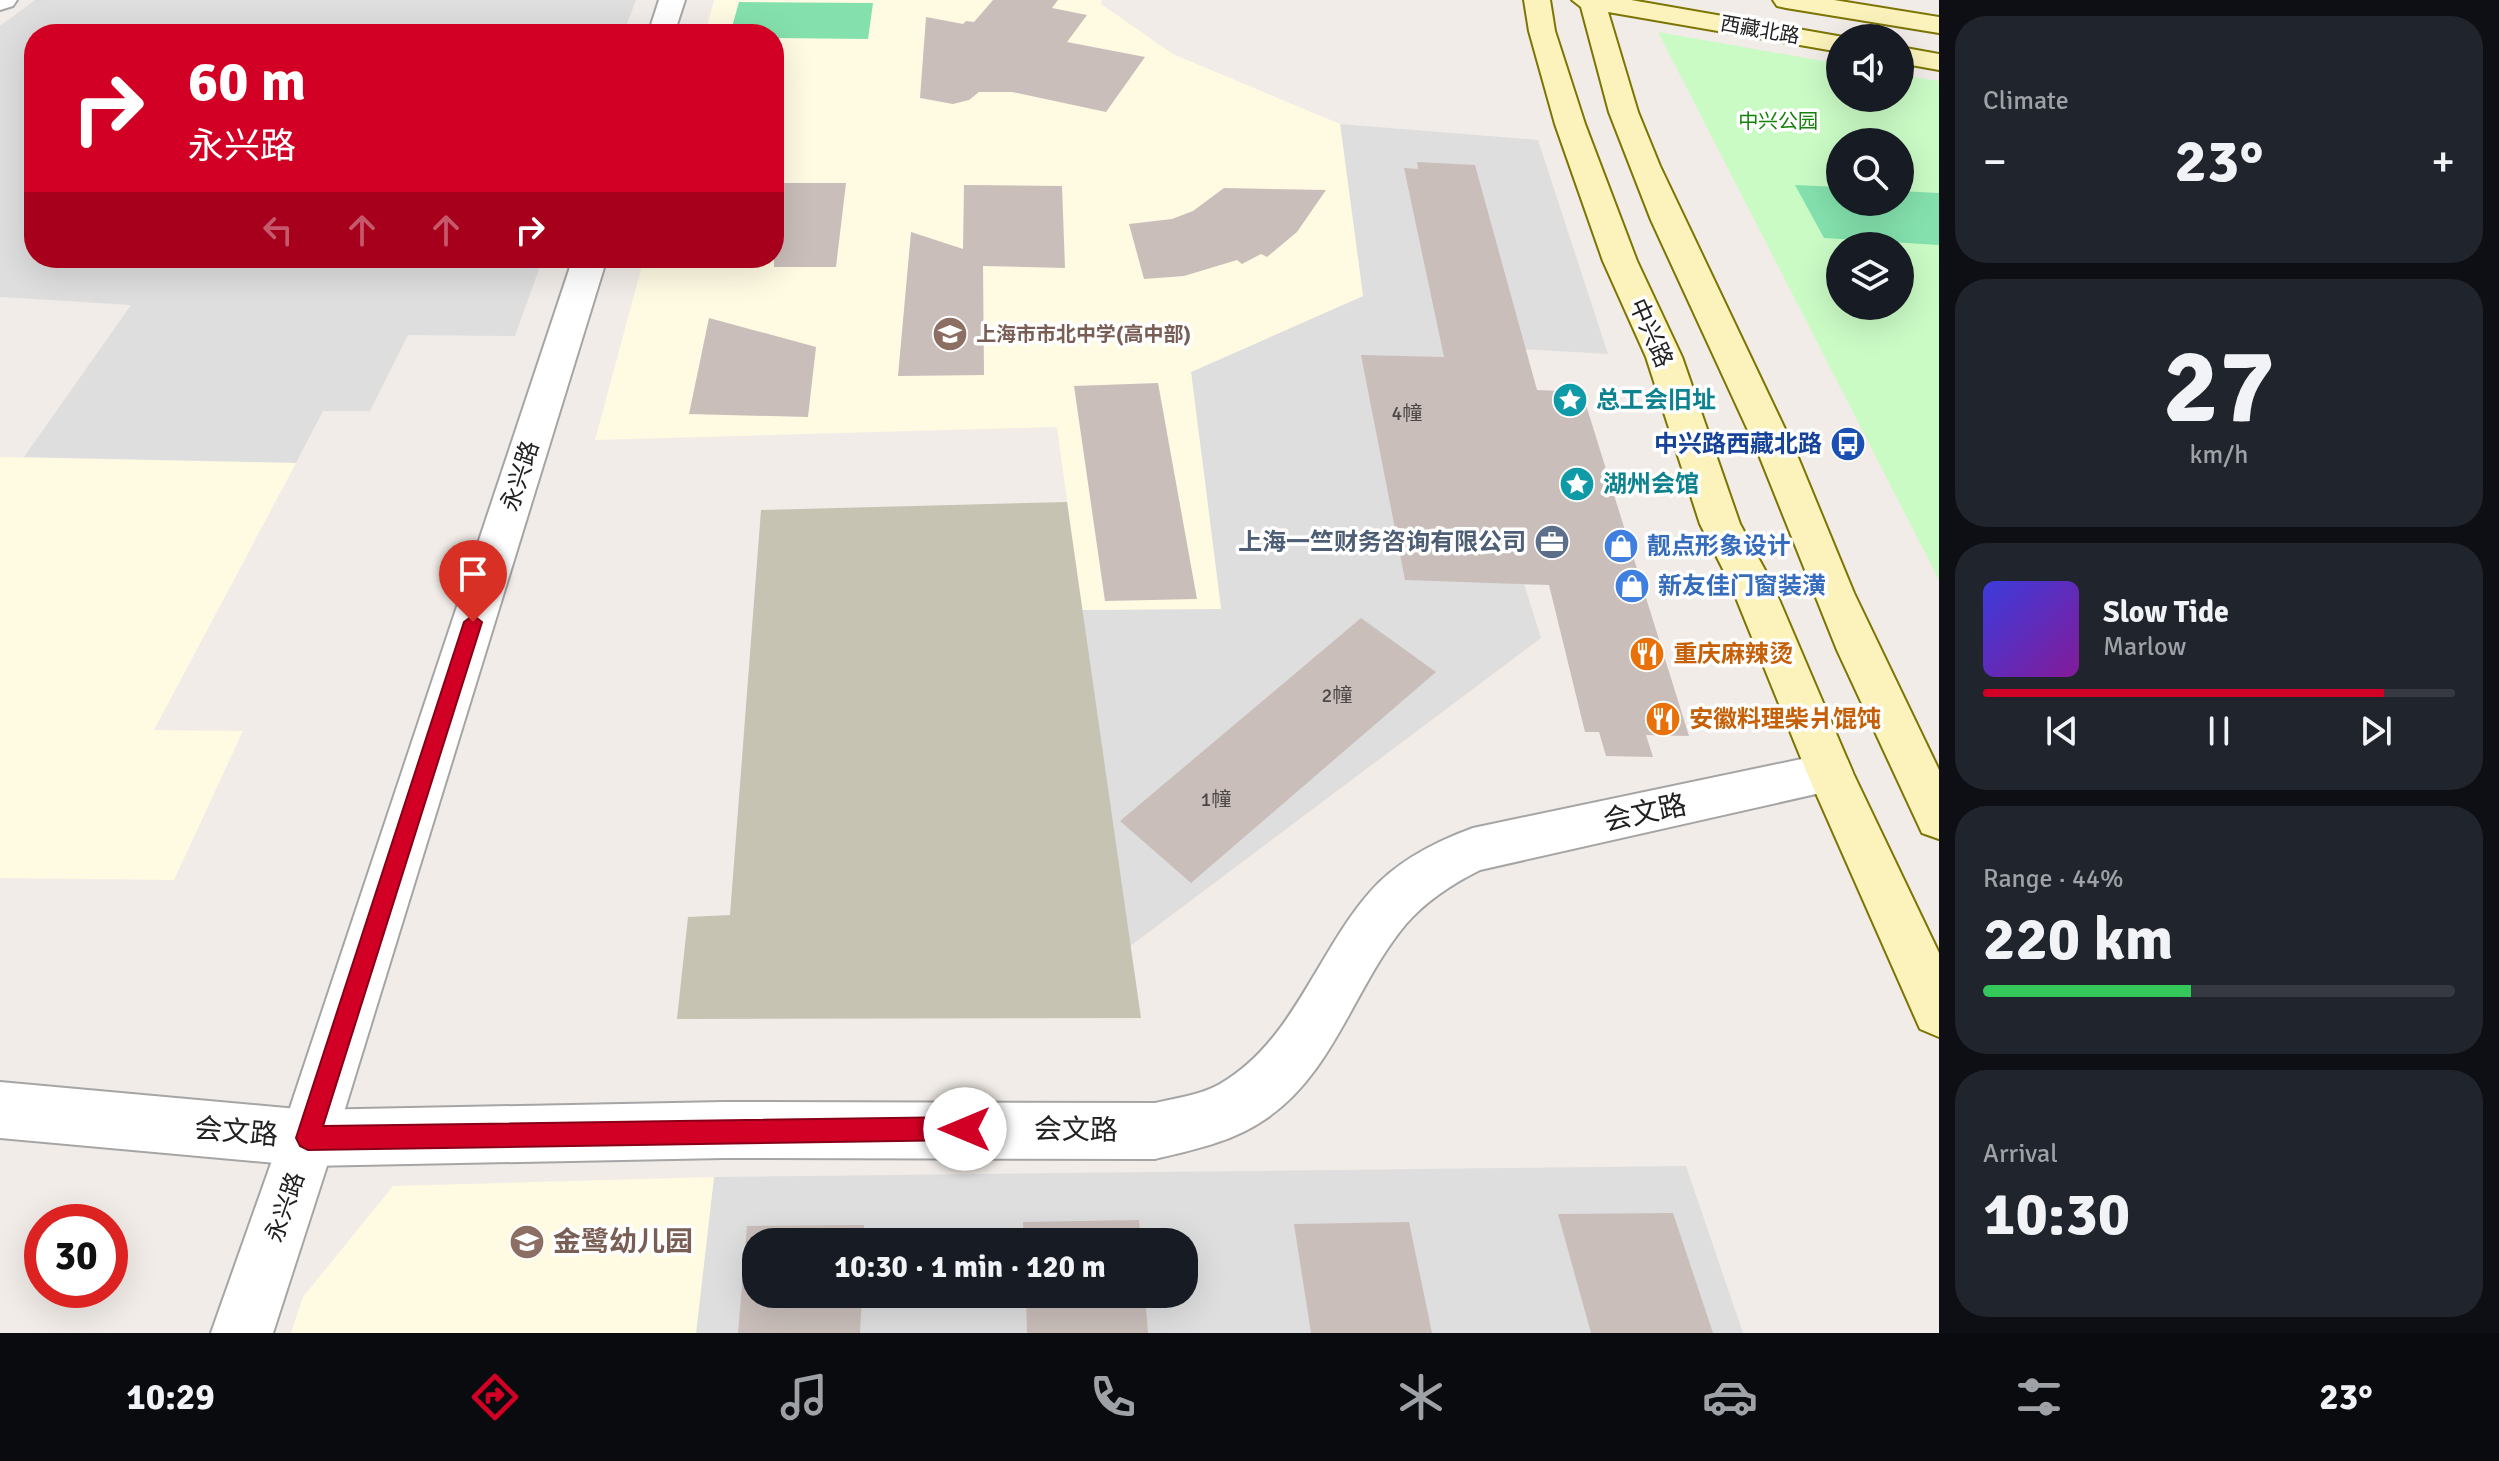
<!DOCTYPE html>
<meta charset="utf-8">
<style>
body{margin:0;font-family:Signika,"Noto Sans SC",sans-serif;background:#20242c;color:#f1f3f6;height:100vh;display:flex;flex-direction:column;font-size:30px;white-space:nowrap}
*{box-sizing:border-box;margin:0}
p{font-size:26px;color:#9ea1a6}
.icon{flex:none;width:44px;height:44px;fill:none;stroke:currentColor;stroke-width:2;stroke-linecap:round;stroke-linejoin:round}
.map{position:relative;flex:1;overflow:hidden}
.details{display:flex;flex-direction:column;gap:16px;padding:16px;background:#0d0f14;width:560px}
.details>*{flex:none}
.banner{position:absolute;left:24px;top:24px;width:760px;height:244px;border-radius:32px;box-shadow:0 8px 32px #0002;background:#d10024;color:#fff;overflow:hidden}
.controls{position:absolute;left:1826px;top:24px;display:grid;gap:16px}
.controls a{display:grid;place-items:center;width:88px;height:88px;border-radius:50%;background:#171b24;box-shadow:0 8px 32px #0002;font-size:40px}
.speed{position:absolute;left:24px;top:1204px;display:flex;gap:16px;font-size:40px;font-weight:700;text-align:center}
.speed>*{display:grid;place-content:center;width:104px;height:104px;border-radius:50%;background:#171b24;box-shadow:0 8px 32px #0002;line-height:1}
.speed .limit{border:12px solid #d22;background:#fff;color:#111}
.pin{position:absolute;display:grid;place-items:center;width:68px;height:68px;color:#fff;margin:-82px -34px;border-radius:50% 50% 50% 0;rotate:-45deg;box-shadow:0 0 8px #0007}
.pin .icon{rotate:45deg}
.me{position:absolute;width:88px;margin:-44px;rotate:270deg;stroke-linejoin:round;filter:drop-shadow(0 0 6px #0008)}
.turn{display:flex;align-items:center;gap:28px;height:168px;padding:0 32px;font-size:36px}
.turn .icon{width:104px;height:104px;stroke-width:2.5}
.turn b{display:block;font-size:56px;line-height:68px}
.lanes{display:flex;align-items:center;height:76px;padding:0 32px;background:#0003;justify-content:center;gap:40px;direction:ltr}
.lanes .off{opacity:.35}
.big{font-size:60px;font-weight:700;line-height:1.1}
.details .tile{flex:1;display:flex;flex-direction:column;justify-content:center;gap:12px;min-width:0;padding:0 28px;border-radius:32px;background:#20242c}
.details .dial{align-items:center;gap:0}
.dial b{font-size:104px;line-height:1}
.song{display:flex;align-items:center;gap:24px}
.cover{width:96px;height:96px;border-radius:12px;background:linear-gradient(135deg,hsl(240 70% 55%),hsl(290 70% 35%))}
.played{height:8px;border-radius:4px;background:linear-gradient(90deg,#d10024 85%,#363941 85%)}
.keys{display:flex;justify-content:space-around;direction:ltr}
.heat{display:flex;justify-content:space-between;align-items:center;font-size:44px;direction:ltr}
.charge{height:12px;border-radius:6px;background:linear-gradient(90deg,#34c759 44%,#363941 0)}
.trip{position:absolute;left:742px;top:1228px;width:456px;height:80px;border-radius:32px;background:#171b24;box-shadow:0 8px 32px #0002;font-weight:700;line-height:80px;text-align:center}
.tab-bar{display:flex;height:128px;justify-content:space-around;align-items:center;background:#090b0e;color:#9ea1a6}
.tab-bar .icon{width:56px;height:56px}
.tab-bar .active{color:#d10024}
.tab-bar b{font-size:36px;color:#f1f3f6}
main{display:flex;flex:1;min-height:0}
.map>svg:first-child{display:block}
</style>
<main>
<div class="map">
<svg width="1939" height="1333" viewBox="0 0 1939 1333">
<rect width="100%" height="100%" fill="#f1ece7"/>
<g fill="#dfdede" fill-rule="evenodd">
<polygon points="35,0 636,0 623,34 34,34 34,258 543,258 515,336 408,335 370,411 323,411 296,463 24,457 131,305 0,297 0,26"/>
<polygon points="1340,124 1538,140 1608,354 1449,345 1541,638 1129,947 1082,610 1221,608 1191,372 1363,296"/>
<path d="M1686 1166 1743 1333H696L714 1177ZM756 1242H1184V1294H756Z"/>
</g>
<g fill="#fffae2">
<polygon points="714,0 1102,0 1101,4 1173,54 1340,124 1363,296 1191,372 1221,609 1082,610 1057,427 595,440 644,258 774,258 774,34 705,34"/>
<polygon points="0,457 296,463 154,730 243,731 174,880 0,878"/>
<polygon points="714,1177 696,1333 291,1333 303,1297 393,1186"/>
</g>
<polygon fill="#c6c3b2" points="1067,502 1141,1018 677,1019 688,917 730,915 761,510"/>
<path fill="#cafbc5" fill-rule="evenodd" d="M1658 32 1840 64V98H1900V75L1939 81V580ZM1840 142H1900V202H1840ZM1840 246H1900V306H1840Z"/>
<g fill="#84e1ad">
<polygon points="739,2 873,3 868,39 774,38 774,34 730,34"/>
<polygon points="1795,185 1840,187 1840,202 1900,202 1900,191 1939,193 1939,245 1824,238"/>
</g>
<g fill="#c9beba">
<polygon points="993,0 1058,0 1052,8 1087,15 1067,42 1145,57 1106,112 1012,92 979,92 969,100 953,104 920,98 926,17 963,24 966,21 974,22"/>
<polygon points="1417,162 1475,165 1537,390 1582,392 1689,736 1646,735 1653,757 1606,756 1599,732 1585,732 1549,585 1405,580 1361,355 1444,357 1404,168 1418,169"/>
<polygon points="774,183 846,183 836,267 774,267"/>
<polygon points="964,185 1062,186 1065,268 983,266 984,375 898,376 911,232 963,249"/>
<polygon points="1224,188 1326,190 1297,232 1267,257 1261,254 1242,264 1237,260 1184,276 1144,279 1129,224 1172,219 1193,211"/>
<polygon points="709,318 816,347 808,417 689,414"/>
<polygon points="1158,383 1197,599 1105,601 1074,386"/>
<polygon points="1361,618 1436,672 1191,883 1120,821"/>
<polygon points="1673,1213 1713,1333 1591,1333 1558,1214"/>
<polygon points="1139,1220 1141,1242 1024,1242 1023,1222"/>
<polygon points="1409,1222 1432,1333 1311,1333 1294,1224"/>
<polygon points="864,1225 864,1242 756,1242 756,1294 862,1294 860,1333 738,1333 747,1226"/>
<polygon points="1026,1294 1145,1294 1148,1333 1027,1333"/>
</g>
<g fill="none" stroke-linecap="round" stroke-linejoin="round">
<defs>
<path id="minor" d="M1830 753 1847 759 1853 773 1847 787 1480 870C1452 884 1426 901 1406 924 1354 986 1334 1074 1264 1120 1232 1142 1192 1150 1155 1159L724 1158 308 1166 0 1138V1082L308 1110 724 1102 1155 1103C1176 1098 1201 1095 1220 1084 1293 1042 1317 952 1370 892 1397 861 1435 842 1473 828Z"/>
<g id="tertiary">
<polygon points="0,0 17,0 13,6 0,10"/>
<polygon points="659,0 685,0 674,34 648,34"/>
<polygon points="573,258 607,258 336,1138 273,1333 211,1333 280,1138"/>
</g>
<g id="secondary">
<polygon points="1524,0 1550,0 1555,31 1585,124 1637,261 1682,357 1740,524 1772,583 1853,773 1939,953 1939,1037 1920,1029 1807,773 1730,583 1700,524 1646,357 1603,261 1555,124 1529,31"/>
<polygon points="1572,0 1631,0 1849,38 1840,38 1840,52 1608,12 1638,112 1660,166 1795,450 1854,593 1939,770 1939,839 1922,833 1837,650 1757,450 1651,220 1609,112 1581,7"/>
<polygon points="1773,0 1834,0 1939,17 1939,33 1786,8 1777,6"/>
<polygon points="1900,47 1939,54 1939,70 1900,63"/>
</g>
</defs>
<use href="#minor" stroke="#a5a5a5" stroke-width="4"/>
<use href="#tertiary" stroke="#a5a5a5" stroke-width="4"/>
<use href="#secondary" stroke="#7c7403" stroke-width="4"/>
<use href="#minor" fill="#fff" fill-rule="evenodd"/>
<use href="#tertiary" fill="#fff" fill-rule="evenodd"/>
<use href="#secondary" fill="#fbf3bb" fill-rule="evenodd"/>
</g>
<polygon fill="#d10024" stroke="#880017" stroke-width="2" points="473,615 482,622 323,1126 965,1117 973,1121 977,1129 973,1137 965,1140 308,1150 300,1146 296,1138 464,622"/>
<defs>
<symbol id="school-disc" viewBox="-11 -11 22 22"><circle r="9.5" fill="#8d6e63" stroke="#fff"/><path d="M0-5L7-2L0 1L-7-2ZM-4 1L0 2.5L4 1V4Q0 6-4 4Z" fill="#fff"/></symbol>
<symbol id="sight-disc" viewBox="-11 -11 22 22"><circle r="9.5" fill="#0f9aa8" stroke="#fff"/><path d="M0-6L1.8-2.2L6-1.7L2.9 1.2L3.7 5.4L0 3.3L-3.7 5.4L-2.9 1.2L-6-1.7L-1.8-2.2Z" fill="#fff"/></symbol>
<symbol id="bus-disc" viewBox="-11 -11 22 22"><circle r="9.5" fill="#1a4fb4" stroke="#fff"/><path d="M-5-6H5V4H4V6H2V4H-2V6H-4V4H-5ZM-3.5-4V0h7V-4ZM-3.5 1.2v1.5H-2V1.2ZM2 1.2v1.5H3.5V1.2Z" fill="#fff"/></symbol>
<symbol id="office-disc" viewBox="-11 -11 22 22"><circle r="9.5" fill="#5c6f8a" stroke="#fff"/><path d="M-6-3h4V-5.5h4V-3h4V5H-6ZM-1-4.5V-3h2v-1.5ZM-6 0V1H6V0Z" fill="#fff"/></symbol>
<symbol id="shop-disc" viewBox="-11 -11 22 22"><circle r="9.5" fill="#3f7fe0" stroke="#fff"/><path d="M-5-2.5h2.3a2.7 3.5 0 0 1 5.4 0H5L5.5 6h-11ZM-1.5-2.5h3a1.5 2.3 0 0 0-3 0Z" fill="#fff"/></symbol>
<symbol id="restaurant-disc" viewBox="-11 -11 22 22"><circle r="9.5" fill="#e8710a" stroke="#fff"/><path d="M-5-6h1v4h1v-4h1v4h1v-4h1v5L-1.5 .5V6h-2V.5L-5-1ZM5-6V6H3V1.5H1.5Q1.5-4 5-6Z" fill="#fff"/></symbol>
</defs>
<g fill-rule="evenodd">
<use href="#school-disc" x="930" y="314" width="40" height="40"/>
<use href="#sight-disc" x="1550" y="380" width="40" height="40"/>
<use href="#bus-disc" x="1828" y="424" width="40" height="40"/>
<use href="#sight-disc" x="1557" y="464" width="40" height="40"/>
<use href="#office-disc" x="1532" y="522" width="40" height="40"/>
<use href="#shop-disc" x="1601" y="526" width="40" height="40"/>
<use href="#shop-disc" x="1612" y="566" width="40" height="40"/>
<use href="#restaurant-disc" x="1627" y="634" width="40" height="40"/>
<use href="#restaurant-disc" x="1643" y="699" width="40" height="40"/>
<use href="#school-disc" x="507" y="1222" width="40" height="40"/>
</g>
<g text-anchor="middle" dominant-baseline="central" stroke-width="7" stroke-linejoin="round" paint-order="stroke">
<g font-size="20" fill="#212121" stroke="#fff">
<text transform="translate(1760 30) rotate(10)">西藏北路</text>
</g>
<g font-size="20" fill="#15830a" stroke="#fff">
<text x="1778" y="121">中兴公园</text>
</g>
<g font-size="20" font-weight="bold" fill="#785e54" stroke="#fff" text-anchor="start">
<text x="976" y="334">上海市市北中学(高中部)</text>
</g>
<g font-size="20" fill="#4b4847">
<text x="1407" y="413">4幢</text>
<text x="1337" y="695">2幢</text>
<text x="1216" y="799">1幢</text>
</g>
<g font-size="24" fill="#212121" stroke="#fff">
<text transform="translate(1651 333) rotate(66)">中兴路</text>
<text transform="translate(520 476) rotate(-72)">永兴路</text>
<text transform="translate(285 1207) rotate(-71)">永兴路</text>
</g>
<g font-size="24" font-weight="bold" fill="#0d838f" stroke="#fff" text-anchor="start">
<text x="1596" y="400">总工会旧址</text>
<text x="1603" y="484">湖州会馆</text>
</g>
<g font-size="24" font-weight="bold" fill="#164399" stroke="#fff" text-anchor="end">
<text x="1822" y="444">中兴路西藏北路</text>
</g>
<g font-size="24" font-weight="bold" fill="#4e5e75" stroke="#fff" text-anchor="end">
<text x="1526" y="542">上海一竺财务咨询有限公司</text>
</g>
<g font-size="24" font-weight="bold" fill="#366cbe" stroke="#fff" text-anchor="start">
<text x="1647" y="546">靓点形象设计</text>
<text x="1658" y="586">新友佳门窗装潢</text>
</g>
<g font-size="24" font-weight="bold" fill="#c56008" stroke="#fff" text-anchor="start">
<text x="1673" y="654">重庆麻辣烫</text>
<text x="1689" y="719">安徽料理柴爿馄饨</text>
</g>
<g font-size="28" fill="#212121" stroke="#fff">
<text transform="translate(1645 813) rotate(-12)">会文路</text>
<text transform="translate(1076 1130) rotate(1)">会文路</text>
<text transform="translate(236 1132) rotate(5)">会文路</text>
</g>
<g font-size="28" font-weight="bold" fill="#785e54" stroke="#fff" text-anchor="start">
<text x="553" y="1242">金鹭幼儿园</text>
</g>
</g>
</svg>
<div class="controls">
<a><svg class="icon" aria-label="sound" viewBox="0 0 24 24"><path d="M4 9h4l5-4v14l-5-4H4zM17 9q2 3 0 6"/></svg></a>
<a><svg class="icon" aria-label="search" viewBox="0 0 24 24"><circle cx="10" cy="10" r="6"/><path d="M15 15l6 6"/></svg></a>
<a><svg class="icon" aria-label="layers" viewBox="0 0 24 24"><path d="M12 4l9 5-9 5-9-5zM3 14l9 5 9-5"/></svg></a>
</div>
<div class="speed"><div class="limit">30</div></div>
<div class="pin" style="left:473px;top:622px;background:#d93025"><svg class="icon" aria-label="arrive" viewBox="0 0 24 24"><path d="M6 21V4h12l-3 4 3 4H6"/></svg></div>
<svg class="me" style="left:965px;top:1129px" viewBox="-20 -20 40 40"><circle r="19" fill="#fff"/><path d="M0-13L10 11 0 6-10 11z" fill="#d10024"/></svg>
<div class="trip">10:30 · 1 min · 120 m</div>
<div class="banner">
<div class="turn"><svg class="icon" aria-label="right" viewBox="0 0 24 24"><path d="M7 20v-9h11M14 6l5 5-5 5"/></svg><div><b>60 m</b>永兴路</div></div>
<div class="lanes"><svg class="icon off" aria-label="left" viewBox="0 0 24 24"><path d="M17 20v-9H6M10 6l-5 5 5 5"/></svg><svg class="icon off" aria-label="ahead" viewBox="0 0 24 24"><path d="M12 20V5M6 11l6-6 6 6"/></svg><svg class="icon off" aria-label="ahead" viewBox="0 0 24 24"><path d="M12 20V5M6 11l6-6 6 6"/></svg><svg class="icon" aria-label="right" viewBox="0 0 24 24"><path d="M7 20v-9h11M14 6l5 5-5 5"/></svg></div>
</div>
</div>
<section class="details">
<div class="tile"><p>Climate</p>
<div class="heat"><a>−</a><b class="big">23°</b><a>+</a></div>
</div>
<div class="tile dial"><b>27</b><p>km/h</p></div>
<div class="tile">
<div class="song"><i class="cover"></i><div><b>Slow Tide</b><p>Marlow</p></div></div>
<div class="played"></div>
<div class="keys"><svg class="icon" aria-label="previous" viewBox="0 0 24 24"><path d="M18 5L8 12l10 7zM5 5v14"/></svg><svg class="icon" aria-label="pause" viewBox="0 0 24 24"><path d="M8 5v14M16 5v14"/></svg><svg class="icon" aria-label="next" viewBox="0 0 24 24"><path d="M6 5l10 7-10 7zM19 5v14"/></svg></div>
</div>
<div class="tile"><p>Range · 44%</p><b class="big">220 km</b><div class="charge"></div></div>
<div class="tile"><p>Arrival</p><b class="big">10:30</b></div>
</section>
</main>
<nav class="tab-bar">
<b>10:29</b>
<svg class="icon active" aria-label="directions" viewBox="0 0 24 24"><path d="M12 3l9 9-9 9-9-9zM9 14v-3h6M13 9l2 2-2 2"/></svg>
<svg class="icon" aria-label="music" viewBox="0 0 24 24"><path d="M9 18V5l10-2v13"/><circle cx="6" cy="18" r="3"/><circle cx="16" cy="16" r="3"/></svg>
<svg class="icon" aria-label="phone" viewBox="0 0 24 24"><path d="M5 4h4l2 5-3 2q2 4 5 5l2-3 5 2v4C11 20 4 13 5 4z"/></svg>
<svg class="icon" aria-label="climate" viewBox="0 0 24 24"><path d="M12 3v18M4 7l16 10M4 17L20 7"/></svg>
<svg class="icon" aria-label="car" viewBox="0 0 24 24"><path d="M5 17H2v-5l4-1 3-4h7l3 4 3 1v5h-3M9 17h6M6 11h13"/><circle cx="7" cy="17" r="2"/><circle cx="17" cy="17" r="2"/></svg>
<svg class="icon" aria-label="filters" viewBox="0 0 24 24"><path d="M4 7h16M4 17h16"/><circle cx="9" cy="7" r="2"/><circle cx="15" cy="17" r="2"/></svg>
<b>23°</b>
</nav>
